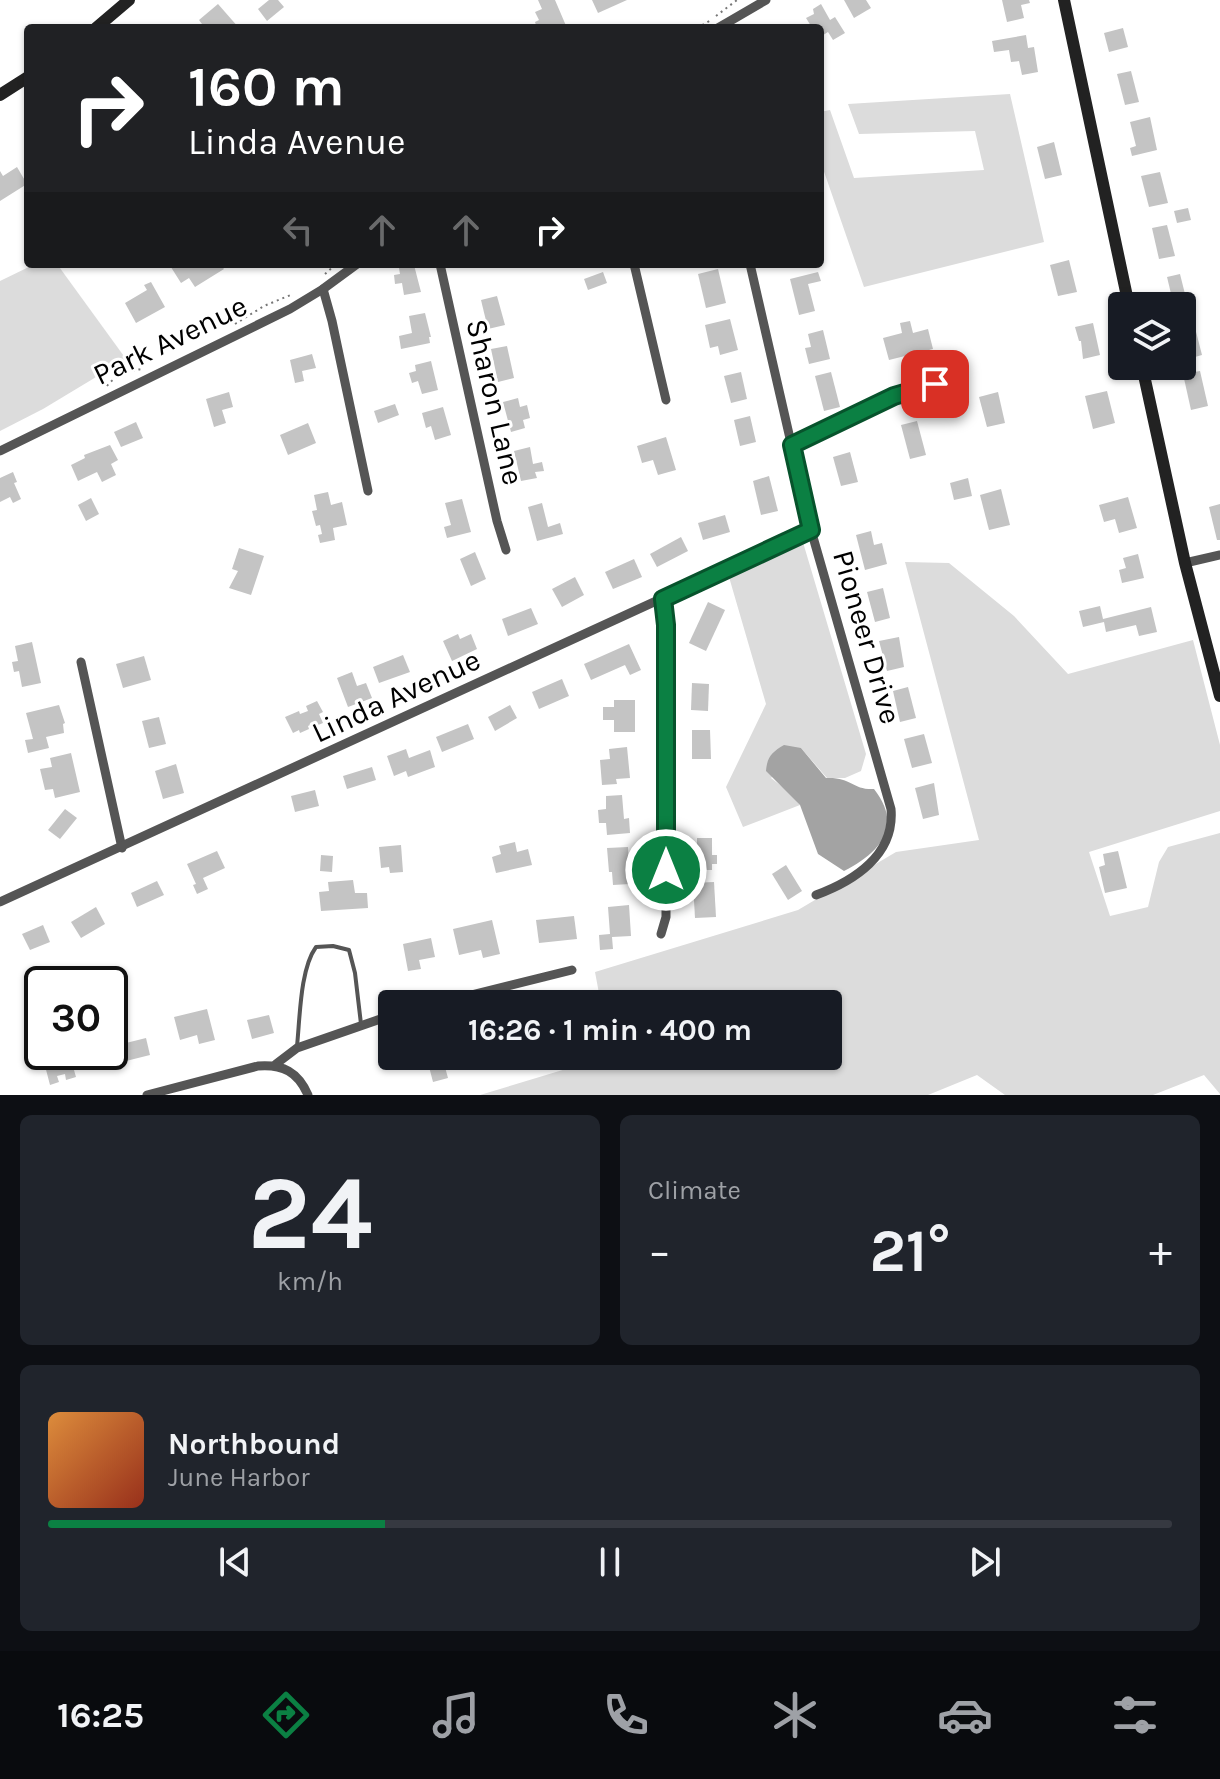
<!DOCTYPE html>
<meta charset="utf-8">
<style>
body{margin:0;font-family:Karla,sans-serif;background:#20242c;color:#f1f3f6;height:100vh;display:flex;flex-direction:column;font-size:30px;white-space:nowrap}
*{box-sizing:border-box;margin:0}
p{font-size:26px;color:#9ea1a6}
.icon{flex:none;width:44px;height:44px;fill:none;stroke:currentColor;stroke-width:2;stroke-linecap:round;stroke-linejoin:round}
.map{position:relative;height:1095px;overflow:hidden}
.drawer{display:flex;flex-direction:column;gap:20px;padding:20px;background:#0d0f14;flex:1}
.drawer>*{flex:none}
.guide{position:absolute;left:24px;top:24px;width:800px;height:244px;border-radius:8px;box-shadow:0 2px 6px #0004;background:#202124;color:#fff;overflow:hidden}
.fabs{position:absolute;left:1108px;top:292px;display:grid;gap:16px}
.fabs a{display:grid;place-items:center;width:88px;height:88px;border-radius:8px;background:#171b24;box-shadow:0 2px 6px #0004;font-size:40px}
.speed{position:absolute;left:24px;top:966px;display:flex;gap:16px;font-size:40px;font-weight:700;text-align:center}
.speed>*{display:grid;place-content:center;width:104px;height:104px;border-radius:50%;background:#171b24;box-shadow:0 2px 6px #0004;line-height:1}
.speed .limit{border:4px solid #111;border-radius:12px;background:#fff;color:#111}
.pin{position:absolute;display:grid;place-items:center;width:68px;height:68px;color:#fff;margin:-34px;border-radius:16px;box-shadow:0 4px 12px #0006}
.me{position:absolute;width:88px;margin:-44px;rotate:0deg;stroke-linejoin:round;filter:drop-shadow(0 0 6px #0008)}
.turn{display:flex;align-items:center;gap:28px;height:168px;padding:0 32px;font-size:36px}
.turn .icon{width:104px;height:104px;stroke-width:2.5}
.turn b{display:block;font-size:56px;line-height:68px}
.lanes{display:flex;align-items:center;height:76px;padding:0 32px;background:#0003;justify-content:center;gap:40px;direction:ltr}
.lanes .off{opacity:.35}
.big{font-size:60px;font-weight:700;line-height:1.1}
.drawer .widget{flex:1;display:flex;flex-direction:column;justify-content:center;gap:12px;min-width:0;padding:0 28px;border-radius:12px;background:#20242c}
.drawer .dial{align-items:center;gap:0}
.dial b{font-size:104px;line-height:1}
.song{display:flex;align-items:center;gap:24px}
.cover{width:96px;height:96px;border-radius:12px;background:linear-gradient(135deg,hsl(30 70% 55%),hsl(10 70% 35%))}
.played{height:8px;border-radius:4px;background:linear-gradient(90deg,#0b8043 30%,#363941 30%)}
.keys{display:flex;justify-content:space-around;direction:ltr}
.heat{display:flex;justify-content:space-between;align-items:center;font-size:44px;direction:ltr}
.drawer .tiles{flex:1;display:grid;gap:20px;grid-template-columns:1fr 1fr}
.widget:last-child{grid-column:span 2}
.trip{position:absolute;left:378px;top:990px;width:464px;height:80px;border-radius:8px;background:#171b24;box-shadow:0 2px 6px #0004;font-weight:700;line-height:80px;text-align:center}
.tabs{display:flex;height:128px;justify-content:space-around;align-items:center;background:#090b0e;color:#9ea1a6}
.tabs .icon{width:56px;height:56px}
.tabs .selected{color:#0b8043}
.tabs b{font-size:36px;color:#f1f3f6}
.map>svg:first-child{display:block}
</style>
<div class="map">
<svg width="1220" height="1095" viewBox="0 0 1220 1095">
<rect width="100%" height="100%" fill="#fff"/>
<g fill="#dcdcdc">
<polygon points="1010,94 1044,242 864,287 820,160 820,112 830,110 854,178 984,170 975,131 859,134 848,104"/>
<polygon points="35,264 57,264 126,359 43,409 0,431 0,281"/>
<polygon points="802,539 866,754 861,771 845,778 827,778 801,748 771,778 789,792 800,805 743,827 726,787 766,704 729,577"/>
<polygon points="905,562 949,563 1014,616 1068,674 1193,640 1220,745 1220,811 1089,852 1110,916 1148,907 1159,862 1168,847 1220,833 1220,1094 1204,1075 1153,1095 1005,1095 977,1075 928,1095 480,1095 609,1056 828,1056 828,1004 601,1004 595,972 798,910 896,852 979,840"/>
</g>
<path fill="#a3a3a3" d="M784 745 801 748 826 778C852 777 852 790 874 789 904 827 879 853 844 871L818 854 800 805 766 771C767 757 772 752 784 745Z"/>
<g fill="#c4c4c4">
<polygon points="269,0 278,0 284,7 267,21 258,9"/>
<polygon points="538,0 555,0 567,28 537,28 535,22 539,20 535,12 542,9"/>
<polygon points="592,0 627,0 598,13"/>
<polygon points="844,0 866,0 871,8 854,18"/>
<polygon points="1002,0 1029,0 1030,3 1021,5 1024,18 1007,22"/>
<polygon points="218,4 239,28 225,28 222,24 217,28 198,28 202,24 199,20"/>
<polygon points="821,4 830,20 835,17 845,33 833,40 828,32 820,37 820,28 807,28 811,26 806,18 814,14 813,9"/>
<polygon points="1123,28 1128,47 1109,52 1104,33"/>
<polygon points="1026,35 1028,48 1034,47 1038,72 1022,75 1019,61 1011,62 1009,50 994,52 992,41"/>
<polygon points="1131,71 1139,102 1125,105 1117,74"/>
<polygon points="1150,117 1157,150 1132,156 1130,148 1136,146 1130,122"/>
<polygon points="1054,142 1062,175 1045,179 1037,147"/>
<polygon points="17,167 27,184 0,201 0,171 3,176"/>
<polygon points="1160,172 1168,203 1149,207 1141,176"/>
<polygon points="1188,208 1191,220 1177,223 1174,211"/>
<polygon points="1167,225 1175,256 1159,259 1152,228"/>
<polygon points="1069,260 1077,292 1058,296 1050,265"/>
<polygon points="169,264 220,264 224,269 195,287 189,278 181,283"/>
<polygon points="414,265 421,292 404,295 402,283 395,284 394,275 400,274 399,268"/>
<polygon points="718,269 726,303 706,308 698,274"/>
<polygon points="603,272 607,283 588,290 584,279"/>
<polygon points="818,272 821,281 808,284 815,311 799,315 790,279"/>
<polygon points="1180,274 1187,302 1174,306 1167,277"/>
<polygon points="151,282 165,307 136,323 125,303 147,290 144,285"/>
<polygon points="497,296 505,325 488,329 481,300"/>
<polygon points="425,313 431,337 429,337 430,343 401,349 399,336 412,333 409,316"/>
<polygon points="730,319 738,350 720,355 718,346 710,348 705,325"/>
<polygon points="1193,320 1202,355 1184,360 1182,323"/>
<polygon points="910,321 913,333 928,329 933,349 889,360 883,338 902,333 900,323"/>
<polygon points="1093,323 1100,355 1083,359 1081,341 1079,341 1075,327"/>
<polygon points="823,330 830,359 809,364 805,348 811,347 808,334"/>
<polygon points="507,346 514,378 498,382 491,349"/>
<polygon points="312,354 316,368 302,371 304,381 295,383 290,360"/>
<polygon points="431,361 438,390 422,394 418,381 412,383 409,373 416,371 415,365"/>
<polygon points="1200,371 1208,406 1191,410 1183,374"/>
<polygon points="741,372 747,399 731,403 724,376"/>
<polygon points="831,372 840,407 824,411 815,376"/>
<polygon points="1107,391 1115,423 1093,429 1085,396"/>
<polygon points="229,392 233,407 222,410 226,423 214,427 206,399"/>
<polygon points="998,392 1005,423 987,427 979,397"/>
<polygon points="518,398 520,407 527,405 530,418 523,420 525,428 511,432 503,402"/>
<polygon points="395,404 399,415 378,423 374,411"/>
<polygon points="443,407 451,435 435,440 431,426 426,428 422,413"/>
<polygon points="750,416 756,442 740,446 734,420"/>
<polygon points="917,421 926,455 910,459 901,425"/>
<polygon points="136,422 143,438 121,447 114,432"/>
<polygon points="308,423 316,443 288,455 280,435"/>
<polygon points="666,437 676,470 658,475 653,460 642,463 637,446"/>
<polygon points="110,445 118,460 111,464 116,475 102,482 97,472 78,481 71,465 85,458 84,455"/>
<polygon points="530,447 533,464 542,462 544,471 535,472 537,478 521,481 514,451"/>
<polygon points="850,452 858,482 841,486 833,457"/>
<polygon points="13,472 17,482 14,483 21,499 13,503 10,497 0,502 0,478"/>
<polygon points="769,476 778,511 761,515 753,481"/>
<polygon points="968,478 972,496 954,500 950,483"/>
<polygon points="1001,489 1010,525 989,530 980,495"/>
<polygon points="328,492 331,505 342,502 347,525 333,528 335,540 320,543 318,535 322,534 320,525 316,526 312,511 317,510 314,495"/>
<polygon points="1128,497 1137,528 1119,533 1115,519 1104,522 1099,505"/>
<polygon points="91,498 99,514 86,521 78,505"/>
<polygon points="462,499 471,532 447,538 444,527 451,525 445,503"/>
<polygon points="542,503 548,527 560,523 563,534 537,541 528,507"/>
<polygon points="1220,504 1220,540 1217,540 1209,507"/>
<polygon points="725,515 730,532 703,540 698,523"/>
<polygon points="871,531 874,545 882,543 887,564 865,570 856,535"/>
<polygon points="681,537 688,551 657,567 650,554"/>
<polygon points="239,548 264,556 251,595 229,588 238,571 232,569"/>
<polygon points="475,552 486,579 471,586 460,559"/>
<polygon points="1138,554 1144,578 1122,583 1119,570 1126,568 1123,558"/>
<polygon points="634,559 642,577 613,589 605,572"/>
<polygon points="575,577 584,595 562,607 552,589"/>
<polygon points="883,588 890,618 875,622 867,592"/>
<polygon points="708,602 725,610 706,651 689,643"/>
<polygon points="1100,606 1103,619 1151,607 1157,632 1139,636 1136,625 1106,632 1104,622 1083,627 1079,611"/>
<polygon points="531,608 538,624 508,636 502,619"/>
<polygon points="458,634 460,639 471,634 477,649 452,661 443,641"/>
<polygon points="899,637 904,667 887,671 879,641"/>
<polygon points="32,642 41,683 22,687 19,671 14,672 12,662 18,661 15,646"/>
<polygon points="629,644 641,670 630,675 625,665 591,680 584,664"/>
<polygon points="403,655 410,672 379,683 373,667"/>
<polygon points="144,656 151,680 123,688 116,664"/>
<polygon points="352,672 357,686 366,683 372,698 348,707 337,678"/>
<polygon points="562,679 569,696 539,709 532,692"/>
<polygon points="692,683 709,684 708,711 691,710"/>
<polygon points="908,687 916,718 900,722 893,691"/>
<polygon points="614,700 635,700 635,732 614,732 614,720 603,720 603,707 614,707"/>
<polygon points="317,701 323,712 319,714 323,723 313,727 312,724 308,726 309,729 300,733 299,730 293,733 285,717 299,711 300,714 308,711 306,706"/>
<polygon points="59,705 65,723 63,724 64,733 46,737 49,748 28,753 25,740 33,739 26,713"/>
<polygon points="510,705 517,718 495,731 488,717"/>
<polygon points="159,717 166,744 149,748 142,721"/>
<polygon points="468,724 474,739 442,752 436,737"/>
<polygon points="692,730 710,730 711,759 692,759"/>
<polygon points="924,734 932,763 912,768 904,739"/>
<polygon points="627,747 630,778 616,779 617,784 602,785 600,760 610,759 609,749"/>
<polygon points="406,749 409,758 430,750 435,767 408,777 406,771 394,776 387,756"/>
<polygon points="71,753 80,792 55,798 53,789 45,790 40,769 52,767 50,758"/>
<polygon points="176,764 184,793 163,799 155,771"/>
<polygon points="372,767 376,780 347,789 343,776"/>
<polygon points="934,783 939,815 923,819 915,788"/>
<polygon points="315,790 319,806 295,812 291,796"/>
<polygon points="622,795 624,819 629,818 630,833 607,835 606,823 599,823 598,810 606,809 606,796"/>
<polygon points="65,809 77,818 60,839 48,830"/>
<polygon points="697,838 712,838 712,855 717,855 717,864 712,864 712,870 697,870 697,860 693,860 693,850 697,850"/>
<polygon points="515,842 517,852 528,849 532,865 496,873 492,857 501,854 499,846"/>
<polygon points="401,845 403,872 390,873 389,867 381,868 379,847"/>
<polygon points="628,847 630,884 613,885 612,872 609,872 607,848"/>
<polygon points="217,851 225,868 203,878 208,889 197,894 193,885 196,884 187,864"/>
<polygon points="1118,851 1127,888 1105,893 1099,867 1105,865 1103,854"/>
<polygon points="321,855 333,856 332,872 320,871"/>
<polygon points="786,865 802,891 788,900 772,874"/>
<polygon points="353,880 355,893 367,893 368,908 321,911 319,892 329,891 328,882"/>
<polygon points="157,881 164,895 137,907 131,893"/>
<polygon points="714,882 716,917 695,918 693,883"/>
<polygon points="629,905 631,936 612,937 613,949 600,950 599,935 610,934 608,907"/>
<polygon points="96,907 105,924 81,938 71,922"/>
<polygon points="574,916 577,939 539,943 536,920"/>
<polygon points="492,920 500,954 483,958 481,950 459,955 453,929"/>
<polygon points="43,925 50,942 30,950 22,934"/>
<polygon points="431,938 435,957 419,960 421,969 408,971 403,944"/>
<polygon points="207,1009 215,1040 199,1044 197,1035 180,1040 174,1017"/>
<polygon points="269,1015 274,1033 252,1039 247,1020"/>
<polygon points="146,1038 150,1055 118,1063 114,1046"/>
<polygon points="70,1056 76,1077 66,1080 65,1074 57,1076 59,1082 50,1085 44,1062"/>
<polygon points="411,1056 442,1056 448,1078 433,1082 427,1059 412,1063"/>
</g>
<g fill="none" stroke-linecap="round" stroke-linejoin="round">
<g stroke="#777" stroke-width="2" stroke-dasharray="2 4" stroke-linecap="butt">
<polyline points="716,16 737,0"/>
<polyline points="697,28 711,20"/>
<polyline points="325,274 336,264"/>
<polyline points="235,324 264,306 293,294"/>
<path d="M107 386C114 376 131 370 143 369"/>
</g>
<path stroke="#555" stroke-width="4" d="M297 1046C300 1018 300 969 316 947L333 946 349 950 355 973 361 1024"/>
<g stroke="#555" stroke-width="9">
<polyline points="718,28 766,0"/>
<polyline points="440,264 497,521 506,550"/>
<polyline points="634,264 666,400"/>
<path d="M750 264 811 530 891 809C895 855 854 881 816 895"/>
<polyline points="323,289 332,321 368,491"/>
<path d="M792 445C821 431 911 380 939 386L948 409"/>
<polyline points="0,451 290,309 323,289 357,264"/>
<polyline points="1185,563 1220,555"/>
<polyline points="81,662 122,848"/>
<polyline points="0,902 811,530"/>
<polyline points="661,934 666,917 666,625 663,599"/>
<polyline points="435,1004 572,970"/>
<polyline points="276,1064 297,1048 392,1015"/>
<path d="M147 1095 258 1066C283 1064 298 1072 308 1095"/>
</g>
<g stroke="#222" stroke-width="12">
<polyline points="1064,0 1129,306"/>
<polyline points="96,28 129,0"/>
<polyline points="0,95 28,77"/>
<polyline points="1142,366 1185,563 1220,696"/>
</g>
</g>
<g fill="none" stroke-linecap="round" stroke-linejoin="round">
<defs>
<polyline id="route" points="666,870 666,625 663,599 811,530 792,445 894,396 935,384"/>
</defs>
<use href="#route" stroke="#07532c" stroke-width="20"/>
<use href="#route" stroke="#0b8043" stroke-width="14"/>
</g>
<g text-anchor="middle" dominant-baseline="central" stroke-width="6" stroke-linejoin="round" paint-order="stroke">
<g font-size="30" fill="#000" stroke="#fff">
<text transform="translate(170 340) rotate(-26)">Park Avenue</text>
<text transform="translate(495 402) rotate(77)">Sharon Lane</text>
<text transform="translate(867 637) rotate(74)">Pioneer Drive</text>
<text transform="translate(396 696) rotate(-25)">Linda Avenue</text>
</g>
</g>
</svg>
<div class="fabs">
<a><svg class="icon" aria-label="layers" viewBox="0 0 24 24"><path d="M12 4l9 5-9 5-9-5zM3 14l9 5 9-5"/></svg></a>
</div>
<div class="speed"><div class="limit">30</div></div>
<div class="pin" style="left:935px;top:384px;background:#d93025"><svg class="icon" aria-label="arrive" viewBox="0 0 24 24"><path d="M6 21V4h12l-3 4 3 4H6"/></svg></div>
<svg class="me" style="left:666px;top:870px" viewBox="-20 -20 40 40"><circle r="17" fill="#0b8043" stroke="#fff" stroke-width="3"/><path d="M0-11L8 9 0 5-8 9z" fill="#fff"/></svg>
<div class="trip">16:26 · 1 min · 400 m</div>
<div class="guide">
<div class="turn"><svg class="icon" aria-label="right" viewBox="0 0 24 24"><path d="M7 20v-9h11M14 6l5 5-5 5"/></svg><div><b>160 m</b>Linda Avenue</div></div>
<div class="lanes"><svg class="icon off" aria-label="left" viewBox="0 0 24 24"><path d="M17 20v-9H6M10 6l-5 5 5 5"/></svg><svg class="icon off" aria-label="ahead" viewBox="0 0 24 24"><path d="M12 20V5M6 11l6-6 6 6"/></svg><svg class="icon off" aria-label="ahead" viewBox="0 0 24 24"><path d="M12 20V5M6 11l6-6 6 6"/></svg><svg class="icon" aria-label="right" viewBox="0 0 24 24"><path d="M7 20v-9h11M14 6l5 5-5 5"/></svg></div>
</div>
</div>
<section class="drawer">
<div class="tiles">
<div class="widget dial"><b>24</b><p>km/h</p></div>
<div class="widget"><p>Climate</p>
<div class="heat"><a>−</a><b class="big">21°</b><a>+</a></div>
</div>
<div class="widget">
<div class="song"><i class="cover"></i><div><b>Northbound</b><p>June Harbor</p></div></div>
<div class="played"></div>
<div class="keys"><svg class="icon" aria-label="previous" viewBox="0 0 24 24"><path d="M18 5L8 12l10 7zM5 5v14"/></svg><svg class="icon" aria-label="pause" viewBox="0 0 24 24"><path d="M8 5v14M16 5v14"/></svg><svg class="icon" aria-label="next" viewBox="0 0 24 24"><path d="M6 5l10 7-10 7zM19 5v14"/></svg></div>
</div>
</div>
</section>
<nav class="tabs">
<b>16:25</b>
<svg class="icon selected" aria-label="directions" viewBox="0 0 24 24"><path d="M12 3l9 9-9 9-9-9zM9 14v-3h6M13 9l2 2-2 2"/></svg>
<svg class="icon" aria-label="music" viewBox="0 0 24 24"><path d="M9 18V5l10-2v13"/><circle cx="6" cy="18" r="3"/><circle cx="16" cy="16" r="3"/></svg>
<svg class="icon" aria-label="phone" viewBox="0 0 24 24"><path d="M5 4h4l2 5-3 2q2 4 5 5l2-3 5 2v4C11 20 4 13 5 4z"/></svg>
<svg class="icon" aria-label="climate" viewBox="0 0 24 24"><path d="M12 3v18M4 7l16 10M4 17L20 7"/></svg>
<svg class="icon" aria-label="car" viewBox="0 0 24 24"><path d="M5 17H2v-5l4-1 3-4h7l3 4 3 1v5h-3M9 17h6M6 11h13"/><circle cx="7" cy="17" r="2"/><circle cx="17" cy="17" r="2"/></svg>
<svg class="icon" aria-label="filters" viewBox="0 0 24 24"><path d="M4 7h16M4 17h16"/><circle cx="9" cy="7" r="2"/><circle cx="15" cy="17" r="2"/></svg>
</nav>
